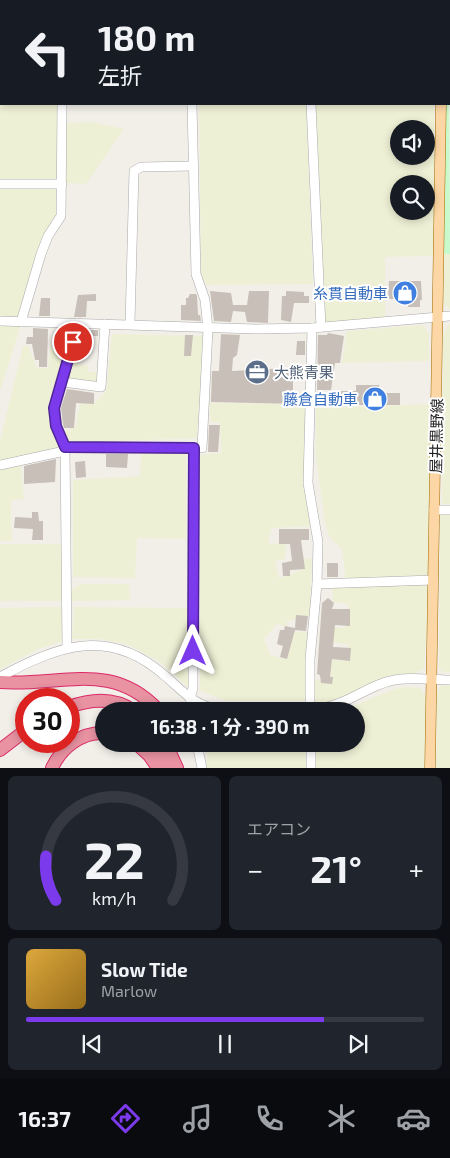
<!DOCTYPE html>
<html lang="ja">
<meta charset="utf-8">
<style>
body{margin:0;font-family:"Exo 2","Noto Sans JP",sans-serif;background:#20242c;color:#f1f3f6;height:100vh;display:flex;flex-direction:column;font-size:19px;white-space:nowrap}
*{box-sizing:border-box;margin:0}
p{font-size:16px;color:#9ea1a6}
.icon{flex:none;width:28px;height:28px;fill:none;stroke:currentColor;stroke-width:2;stroke-linecap:round;stroke-linejoin:round}
.map{position:relative;height:768px;overflow:hidden}
.panel{display:flex;flex-direction:column;gap:8px;padding:8px;background:#0d0f14;flex:1}
.panel>*{flex:none}
.guide{position:absolute;left:0px;top:0px;width:450px;height:105px;box-shadow:0 2px 8px #0003;background:#171b24;color:#f1f3f6;overflow:hidden}
.controls{position:absolute;left:390px;top:120px;display:grid;gap:10px}
.controls a{display:grid;place-items:center;width:45px;height:45px;border-radius:50%;background:#171b24;box-shadow:0 2px 8px #0003;font-size:25px}
.speed{position:absolute;left:15px;top:688px;display:flex;gap:10px;font-size:25px;font-weight:700;text-align:center}
.speed>*{display:grid;place-content:center;width:65px;height:65px;border-radius:50%;background:#171b24;box-shadow:0 2px 8px #0003;line-height:1}
.speed .limit{border:8px solid #d22;background:#fff;color:#111}
.pin{position:absolute;display:grid;place-items:center;width:42px;height:42px;color:#fff;margin:-21px;border:2px solid #fff;border-radius:50%;box-shadow:0 1px 5px #0007}
.me{position:absolute;width:55px;margin:-28px;rotate:0deg;stroke-linejoin:round;filter:drop-shadow(0 0 4px #0008)}
.turn{display:flex;align-items:center;gap:18px;height:105px;padding:0 15px;font-size:22px}
.turn .icon{width:65px;height:65px;stroke-width:2.5}
.turn b{display:block;font-size:35px;line-height:42px}
.big{font-size:38px;font-weight:700;line-height:1.1}
.panel .tile{flex:1;display:flex;flex-direction:column;justify-content:center;gap:8px;min-width:0;padding:0 18px;border-radius:8px;background:#20242c}
.panel .dial{align-items:center;gap:0}
.dial svg{height:130px;overflow:visible;fill:none;stroke:#363941;stroke-width:7;stroke-linecap:round;text-anchor:middle}
.dial text{fill:#f1f3f6;stroke:none}
.song{display:flex;align-items:center;gap:15px}
.cover{width:60px;height:60px;border-radius:8px;background:linear-gradient(135deg,hsl(40 70% 55%),hsl(40 70% 35%))}
.played{height:5px;border-radius:2px;background:linear-gradient(90deg,#7c3aed 75%,#363941 75%)}
.keys{display:flex;justify-content:space-around;direction:ltr}
.heat{display:flex;justify-content:space-between;align-items:center;font-size:28px;direction:ltr}
.panel .tiles{flex:1;display:grid;gap:8px;grid-template-columns:1fr 1fr}
.tile:last-child{grid-column:span 2}
.trip{position:absolute;left:95px;top:702px;width:270px;height:50px;border-radius:25px;background:#171b24;box-shadow:0 2px 8px #0003;font-weight:700;line-height:50px;text-align:center}
.dock{display:flex;height:80px;justify-content:space-around;align-items:center;background:#090b0e;color:#9ea1a6}
.dock .icon{width:35px;height:35px}
.dock .current{color:#7c3aed}
.dock b{font-size:22px;color:#f1f3f6}
.map>svg:first-child{display:block}
</style>
<div class="map">
<svg width="450" height="768" viewBox="0 0 450 768">
<rect width="100%" height="100%" fill="#f2efe9"/>
<g fill="#eef0d5" fill-rule="evenodd">
<polygon points="0,0 58,0 1,1 1,104 58,104 58,180 0,180"/>
<polygon points="199,104 306,104 313,284 206,285 201,275"/>
<path d="M315 104H434L435 256 385 257V317L327 323 323 320ZM399 129H426V156H399ZM399 184H426V211H399Z"/>
<polygon points="92,122 124,129 86,184 66,183 66,123"/>
<polygon points="0,188 59,188 59,214 20,317 0,316"/>
<polygon points="443,254 450,254 450,309 444,304 443,297"/>
<polygon points="0,324 21,325 0,391"/>
<polygon points="450,324 450,504 442,504 443,337 447,327"/>
<polygon points="423,325 429,334 429,361 342,363 347,331"/>
<polygon points="112,334 203,336 197,438 67,443 61,432 75,428 80,404 95,403 106,391"/>
<polygon points="51,341 71,342 53,404 60,448 0,462 0,441 23,346 28,346 37,368 48,368"/>
<polygon points="71,357 79,358 79,365 88,365 88,372 100,372 99,382 65,380"/>
<polygon points="209,403 307,404 313,526 271,528 268,544 286,543 285,559 275,561 279,578 300,571 300,560 312,558 310,616 287,621 287,627 277,624 264,639 270,655 284,659 290,631 309,633 306,701 226,701 200,691 200,455 221,453 220,423 211,422"/>
<polygon points="431,404 430,578 424,669 413,674 392,676 330,702 314,704 314,679 328,683 331,674 324,669 326,659 345,661 349,645 329,641 330,628 345,628 349,604 333,602 332,583 346,582 342,549 329,536 325,523 316,458 316,408"/>
<polygon points="141,450 186,451 186,539 137,538 135,578 73,577 73,480 140,476"/>
<polygon points="21,465 24,499 11,500 12,541 0,541 0,470"/>
<polygon points="440,515 450,515 450,672 443,672 439,669"/>
<polygon points="0,544 62,544 63,601 0,601"/>
<polygon points="81,584 129,584 130,600 70,601 71,590"/>
<polygon points="63,607 63,641 38,649 0,669 0,608"/>
<polygon points="74,607 188,608 189,688 160,662 129,645 99,639 72,639"/>
<polygon points="442,685 450,685 450,768 436,768 437,691"/>
<polygon points="407,687 420,688 426,696 425,768 316,768 316,744 356,744 356,711 342,711 394,689"/>
<polygon points="207,744 305,744 306,768 207,768"/>
</g>
<polygon fill="#c8facc" points="449,98 450,254 443,254 445,104 449,104"/>
<g fill="#c7bfb8">
<polygon points="389,281 421,281 422,300 420,300 420,307 408,307 408,299 388,299"/>
<polygon points="210,291 231,293 233,305 247,305 249,291 269,291 268,323 247,322 245,312 233,311 231,322 214,321"/>
<polygon points="286,291 304,292 304,296 309,296 309,303 294,303 291,322 281,320 282,296 286,296"/>
<polygon points="96,294 96,301 87,301 86,317 74,317 78,295"/>
<polygon points="190,294 196,294 197,296 198,315 200,315 201,321 181,320 181,305 186,305 186,298 188,298"/>
<polygon points="41,298 50,298 50,316 39,316"/>
<polygon points="33,328 48,329 47,367 39,367 39,360 35,360 32,344 26,344 27,337 33,337"/>
<polygon points="82,330 98,330 98,336 88,336 86,357 76,356"/>
<polygon points="328,333 344,336 340,363 335,363 331,390 317,390 318,335 327,335"/>
<polygon points="221,334 240,335 237,355 233,358 232,371 286,368 286,371 290,371 290,379 293,379 293,394 304,394 304,404 211,402 212,371 219,371"/>
<polygon points="185,335 193,335 191,356 184,356"/>
<polygon points="297,341 305,341 305,355 296,355"/>
<polygon points="356,385 379,385 379,393 400,393 400,405 350,405 349,402 333,402 333,391 356,391"/>
<polygon points="67,389 94,393 94,404 76,403 74,428 64,428 63,424 61,408"/>
<polygon points="209,425 220,425 218,452 208,452"/>
<polygon points="106,454 128,454 127,468 106,467"/>
<polygon points="56,459 55,482 24,484 24,466"/>
<polygon points="85,461 86,477 76,478 75,462"/>
<polygon points="32,512 38,512 39,521 43,521 43,540 32,540 33,529 14,528 15,517 32,518"/>
<polygon points="279,529 309,529 309,540 301,540 305,569 290,570 290,576 283,576 282,563 292,561 290,544 279,544"/>
<rect x="327" y="563" width="11" height="14"/>
<polygon points="328,598 334,603 332,609 350,609 350,626 335,625 333,647 351,648 350,661 332,659 330,677 333,677 332,684 321,683 320,675 317,674 322,603"/>
<polygon points="296,615 308,616 306,631 295,630 287,659 280,657 283,646 277,644 280,630 284,630 285,626 295,628"/>
</g>
<g fill="none" stroke-linecap="round" stroke-linejoin="round">
<defs>
<g id="minor">
<polyline points="310,0 310,1"/>
<polyline points="62,1 62,0"/>
<polyline points="184,1 184,0"/>
<polyline points="449,9 450,9"/>
<polyline points="311,104 321,327"/>
<polyline points="0,184 62,184"/>
<polyline points="0,321 256,329 312,328 450,316"/>
<polyline points="21,322 41,254 48,236 61,216 62,104"/>
<polyline points="130,324 134,171 141,167 193,166"/>
<polyline points="63,382 77,323"/>
<polyline points="0,465 60,452 65,447 202,448 208,329 205,300 196,274 192,104"/>
<polyline points="434,510 450,510"/>
<polyline points="317,584 433,580"/>
<path d="M67 648 65 447C53 421 50 409 63 382L101 387 105 324"/>
<path d="M0 677C58 646 108 626 164 675 182 690 193 705 217 709 232 711 248 709 263 709 283 709 306 712 327 707 349 703 368 686 390 681 409 676 430 680 450 680"/>
<polyline points="190,699 193,688 194,448"/>
<polyline points="310,711 310,659 317,584 318,542 308,483 312,328"/>
<polyline points="197,744 202,768"/>
<polyline points="311,744 311,768"/>
</g>
<g id="major">
<polyline points="443,0 443,1"/>
<polyline points="430,768 441,104"/>
</g>
<g id="highway">
<path d="M0 682C59 687 112 659 159 711"/>
<path d="M69 707C91 699 114 697 134 711"/>
<polyline points="137,744 149,755 158,768"/>
<polyline points="156,744 167,768"/>
<polyline points="166,744 177,768"/>
<polyline points="0,750 26,730"/>
<path d="M52 768C61 748 81 732 104 733"/>
</g>
</defs>
<use href="#minor" stroke="#a9a9a9" stroke-width="10"/>
<use href="#major" stroke="#a06b00" stroke-width="11"/>
<use href="#highway" stroke="#dc2a67" stroke-width="14"/>
<use href="#minor" stroke="#fff" stroke-width="9"/>
<use href="#major" stroke="#fcd6a4" stroke-width="10"/>
<use href="#highway" stroke="#e892a2" stroke-width="12"/>
</g>
<g fill="none" stroke-linecap="round" stroke-linejoin="round">
<defs>
<polyline id="route" points="73,342 54,408 56,426 65,447 194,448 193,651"/>
</defs>
<use href="#route" stroke="#51269a" stroke-width="12"/>
<use href="#route" stroke="#7c3aed" stroke-width="9"/>
</g>
<defs>
<symbol id="shop-disc" viewBox="-11 -11 22 22"><circle r="9.5" fill="#3f7fe0" stroke="#fff"/><path d="M-5-2.5h2.3a2.7 3.5 0 0 1 5.4 0H5L5.5 6h-11ZM-1.5-2.5h3a1.5 2.3 0 0 0-3 0Z" fill="#fff"/></symbol>
<symbol id="office-disc" viewBox="-11 -11 22 22"><circle r="9.5" fill="#5c6f8a" stroke="#fff"/><path d="M-6-3h4V-5.5h4V-3h4V5H-6ZM-1-4.5V-3h2v-1.5ZM-6 0V1H6V0Z" fill="#fff"/></symbol>
</defs>
<g fill-rule="evenodd">
<use href="#shop-disc" x="391" y="279" width="28" height="28"/>
<use href="#office-disc" x="243" y="358" width="28" height="28"/>
<use href="#shop-disc" x="361" y="385" width="28" height="28"/>
</g>
<g text-anchor="middle" dominant-baseline="central" stroke-width="4" stroke-linejoin="round" paint-order="stroke">
<g font-size="15" fill="#366cbe" stroke="#fff" text-anchor="end">
<text x="388" y="293">糸貫自動車</text>
<text x="358" y="399">藤倉自動車</text>
</g>
<g font-size="15" fill="#4e5e75" stroke="#fff" text-anchor="start">
<text x="274" y="372">大熊青果</text>
</g>
<g font-size="15" fill="#222" stroke="#fff">
<text transform="translate(436 436) rotate(-89)">屋井黒野線</text>
</g>
</g>
</svg>
<div class="controls">
<a><svg class="icon" aria-label="sound" viewBox="0 0 24 24"><path d="M4 9h4l5-4v14l-5-4H4zM17 9q2 3 0 6"/></svg></a>
<a><svg class="icon" aria-label="search" viewBox="0 0 24 24"><circle cx="10" cy="10" r="6"/><path d="M15 15l6 6"/></svg></a>
</div>
<div class="speed"><div class="limit">30</div></div>
<div class="pin" style="left:73px;top:342px;background:#d93025"><svg class="icon" aria-label="arrive" viewBox="0 0 24 24"><path d="M6 21V4h12l-3 4 3 4H6"/></svg></div>
<svg class="me" style="left:193px;top:651px" viewBox="-20 -20 40 40"><path d="M0-17L14 15 0 8-14 15z" fill="#7c3aed" stroke="#fff" stroke-width="4"/></svg>
<div class="trip">16:38 · 1 分 · 390 m</div>
<div class="guide">
<div class="turn"><svg class="icon" aria-label="left" viewBox="0 0 24 24"><path d="M17 20v-9H6M10 6l-5 5 5 5"/></svg><div><b>180 m</b>左折</div></div>
</div>
</div>
<section class="panel">
<div class="tiles">
<div class="tile dial"><svg viewBox="0 0 100 80">
<path d="M14 69A42 42 0 1 1 86 69"/>
<path d="M14 69A42 42 0 0 1 8 42" stroke="#7c3aed"/>
<text x="50" y="56" font-size="32" font-weight="700">22</text>
<text x="50" y="72" font-size="11">km/h</text>
</svg></div>
<div class="tile"><p>エアコン</p>
<div class="heat"><a>−</a><b class="big">21°</b><a>+</a></div>
</div>
<div class="tile">
<div class="song"><i class="cover"></i><div><b>Slow Tide</b><p>Marlow</p></div></div>
<div class="played"></div>
<div class="keys"><svg class="icon" aria-label="previous" viewBox="0 0 24 24"><path d="M18 5L8 12l10 7zM5 5v14"/></svg><svg class="icon" aria-label="pause" viewBox="0 0 24 24"><path d="M8 5v14M16 5v14"/></svg><svg class="icon" aria-label="next" viewBox="0 0 24 24"><path d="M6 5l10 7-10 7zM19 5v14"/></svg></div>
</div>
</div>
</section>
<nav class="dock">
<b>16:37</b>
<svg class="icon current" aria-label="directions" viewBox="0 0 24 24"><path d="M12 3l9 9-9 9-9-9zM9 14v-3h6M13 9l2 2-2 2"/></svg>
<svg class="icon" aria-label="music" viewBox="0 0 24 24"><path d="M9 18V5l10-2v13"/><circle cx="6" cy="18" r="3"/><circle cx="16" cy="16" r="3"/></svg>
<svg class="icon" aria-label="phone" viewBox="0 0 24 24"><path d="M5 4h4l2 5-3 2q2 4 5 5l2-3 5 2v4C11 20 4 13 5 4z"/></svg>
<svg class="icon" aria-label="climate" viewBox="0 0 24 24"><path d="M12 3v18M4 7l16 10M4 17L20 7"/></svg>
<svg class="icon" aria-label="car" viewBox="0 0 24 24"><path d="M5 17H2v-5l4-1 3-4h7l3 4 3 1v5h-3M9 17h6M6 11h13"/><circle cx="7" cy="17" r="2"/><circle cx="17" cy="17" r="2"/></svg>
</nav>
